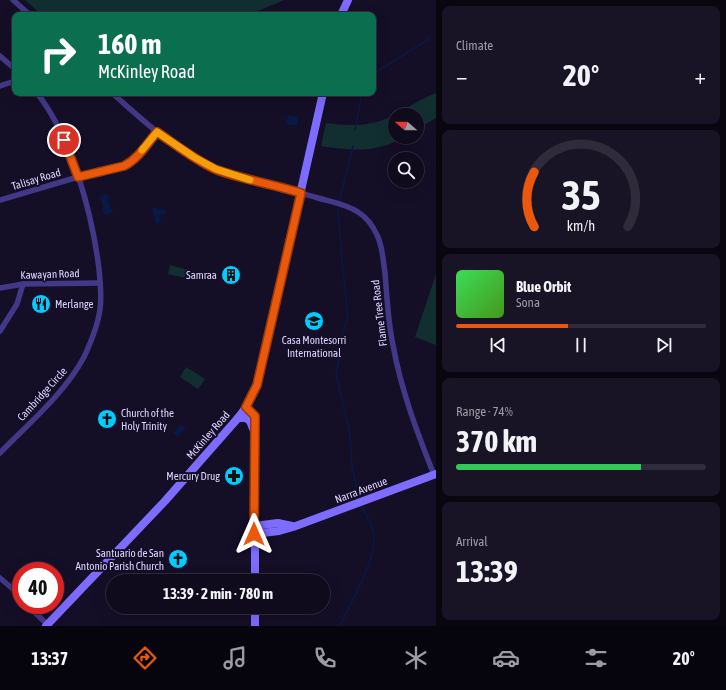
<!DOCTYPE html>
<meta charset="utf-8">
<style>
body{margin:0;font-family:"Asap Condensed",sans-serif;background:#191326;color:#f1f3f6;height:100vh;display:flex;flex-direction:column;font-size:15px;white-space:nowrap}
*{box-sizing:border-box;margin:0}
p{font-size:13px;color:#9c9aa4}
.icon{flex:none;width:22px;height:22px;fill:none;stroke:currentColor;stroke-width:2;stroke-linecap:round;stroke-linejoin:round}
.map{position:relative;flex:1;overflow:hidden}
.details{display:flex;flex-direction:column;gap:6px;padding:6px;background:#090610;width:290px}
.details>*{flex:none}
.top-card{position:absolute;left:12px;top:12px;width:364px;height:84px;border-radius:8px;box-shadow:0 4px 16px #0002,0 0 0 1px #302b3b;background:#0b6e4f;color:#fff;overflow:hidden}
.needle{width:26px;rotate:290deg}
.tools{position:absolute;left:388px;top:108px;display:grid;gap:8px}
.tools a{display:grid;place-items:center;width:36px;height:36px;border-radius:50%;background:#100a1d;box-shadow:0 4px 16px #0002,0 0 0 1px #302b3b;font-size:20px}
.speed{position:absolute;left:12px;top:562px;display:flex;gap:8px;font-size:20px;font-weight:700;text-align:center}
.speed>*{display:grid;place-content:center;width:52px;height:52px;border-radius:50%;background:#100a1d;box-shadow:0 4px 16px #0002,0 0 0 1px #302b3b;line-height:1}
.speed .limit{border:6px solid #d22;background:#fff;color:#111}
.pin{position:absolute;display:grid;place-items:center;width:34px;height:34px;color:#fff;margin:-17px;border:2px solid #fff;border-radius:50%;box-shadow:0 1px 4px #0007}
.me{position:absolute;width:44px;margin:-22px;rotate:0deg;stroke-linejoin:round;filter:drop-shadow(0 0 3px #0008)}
.turn{display:flex;align-items:center;gap:14px;height:84px;padding:0 20px;font-size:18px}
.turn .icon{width:52px;height:52px;stroke-width:2.5}
.turn b{display:block;font-size:28px;line-height:34px}
.big{font-size:30px;font-weight:700;line-height:1.1}
.details .card{flex:1;display:flex;flex-direction:column;justify-content:center;gap:6px;min-width:0;padding:0 14px;border-radius:8px;background:#191326}
.details .dial{align-items:center;gap:0}
.dial svg{height:104px;overflow:visible;fill:none;stroke:#302b3b;stroke-width:7;stroke-linecap:round;text-anchor:middle}
.dial text{fill:#f1f3f6;stroke:none}
.song{display:flex;align-items:center;gap:12px}
.cover{width:48px;height:48px;border-radius:6px;background:linear-gradient(135deg,hsl(130 70% 55%),hsl(100 70% 35%))}
.played{height:4px;border-radius:2px;background:linear-gradient(90deg,#ea580c 45%,#302b3b 45%)}
.keys{display:flex;justify-content:space-around;direction:ltr}
.heat{display:flex;justify-content:space-between;align-items:center;font-size:22px;direction:ltr}
.charge{height:6px;border-radius:3px;background:linear-gradient(90deg,#34c759 74%,#302b3b 0)}
.trip{position:absolute;left:106px;top:574px;width:224px;height:40px;border-radius:20px;background:#100a1d;box-shadow:0 4px 16px #0002,0 0 0 1px #302b3b;font-weight:700;line-height:40px;text-align:center}
.dock{display:flex;height:64px;justify-content:space-around;align-items:center;background:#06040c;color:#9c9aa4}
.dock .icon{width:28px;height:28px}
.dock .active{color:#ea580c}
.dock b{font-size:18px;color:#f1f3f6}
main{display:flex;flex:1;min-height:0}
.map>svg:first-child{display:block}
</style>
<main>
<div class="map">
<svg width="436" height="626" viewBox="0 0 436 626">
<rect width="100%" height="100%" fill="#150e27"/>
<g fill="#112f31">
<polygon points="25,0 284,0 249,15 42,15"/>
<path d="M436 93V118L417 129V115H395V137H405C375 153 354 151 321 146L326 123C347 126 370 127 390 117 405 110 419 99 436 93Z"/>
<polygon points="170,265 188,270 186,278 168,274"/>
<polygon points="436,274 436,345 415,337"/>
<polygon points="186,367 205,379 198,389 180,377"/>
</g>
<g fill="#081946">
<polygon points="288,115 299,117 297,126 286,124"/>
<polygon points="105,194 109,196 108,203 113,212 106,215 103,213 103,205 99,198 102,195"/>
<polygon points="152,208 157,208 158,210 162,209 167,212 165,215 162,214 159,214 161,222 156,224"/>
<polygon points="181,424 186,428 178,437 173,433"/>
</g>
<g fill="none" stroke-linecap="round" stroke-linejoin="round">
<g stroke="#081946" stroke-width="1.5">
<polyline points="373,74 429,39"/>
<polyline points="355,130 362,93"/>
<polyline points="339,202 353,146"/>
<polyline points="338,207 342,260 348,316 343,333 336,374 350,433 352,466 359,499"/>
<path d="M340 626C350 604 378 557 374 534 372 524 365 514 362 505"/>
</g>
<g stroke="#433888" stroke-width="5.5">
<polyline points="13,0 30,15"/>
<polyline points="0,56 15,69"/>
<polyline points="0,86 15,81"/>
<path d="M112 93C143 120 178 154 217 169 249 182 285 188 318 198 332 202 346 204 358 212 366 217 373 226 377 235 383 247 383 261 385 273 387 297 388 322 393 345 401 390 417 432 434 475"/>
<polyline points="0,200 78,177 124,166 134,159 157,132"/>
<polyline points="0,288 23,284 100,283"/>
<polyline points="0,331 17,304 23,284"/>
<path d="M0 453C28 424 65 393 84 357 91 342 98 325 100 309 102 296 100 282 99 269 92 213 72 138 37 93"/>
<polyline points="0,578 21,596"/>
<polyline points="27,605 49,626"/>
</g>
<g stroke="#7e6bff" stroke-width="8">
<polyline points="341,15 348,0"/>
<polyline points="246,407 255,416 255,581"/>
<polyline points="238,418 246,418 250,421 254,431"/>
<polyline points="254,526 278,523 292,526"/>
<polyline points="254,534 279,531 293,527 436,474"/>
<path d="M46 626 165 501 238 418C246 408 252 397 257 385L323 93"/>
<polyline points="255,626 255,607"/>
</g>
</g>
<g fill="none" stroke-linecap="round" stroke-linejoin="round">
<defs>
<path id="route" d="M64 140 78 177 124 166C138 159 147 144 157 132 176 145 196 161 217 170 245 180 273 184 301 193L257 385 246 407 255 416V424L254 534"/>
</defs>
<use href="#route" stroke="#983908" stroke-width="10"/>
<use href="#route" stroke="#ea580c" stroke-width="7"/>
<polyline stroke="#f59e0b" stroke-width="7" points="142,150 157,132 194,157 216,169 250,180"/>
</g>
<defs>
<symbol id="building-disc" viewBox="-11 -11 22 22"><circle r="9.5" fill="#0cf" stroke="#150e27"/><path d="M-4-6H4V6H1V3H-1V6H-4ZM-2.5-4.3h1.7v1.8h-1.7ZM.8-4.3h1.7v1.8H.8ZM-2.5-1h1.7V.8h-1.7ZM.8-1h1.7V.8H.8Z" fill="#111"/></symbol>
<symbol id="restaurant-disc" viewBox="-11 -11 22 22"><circle r="9.5" fill="#0cf" stroke="#150e27"/><path d="M-5-6h1v4h1v-4h1v4h1v-4h1v5L-1.5 .5V6h-2V.5L-5-1ZM5-6V6H3V1.5H1.5Q1.5-4 5-6Z" fill="#111"/></symbol>
<symbol id="school-disc" viewBox="-11 -11 22 22"><circle r="9.5" fill="#0cf" stroke="#150e27"/><path d="M0-5L7-2L0 1L-7-2ZM-4 1L0 2.5L4 1V4Q0 6-4 4Z" fill="#111"/></symbol>
<symbol id="church-disc" viewBox="-11 -11 22 22"><circle r="9.5" fill="#0cf" stroke="#150e27"/><path d="M-1.2-6h2.4v3.5h3.3v2.4h-3.3V6h-2.4V-.1h-3.3v-2.4h3.3Z" fill="#111"/></symbol>
<symbol id="pharmacy-disc" viewBox="-11 -11 22 22"><circle r="9.5" fill="#0cf" stroke="#150e27"/><path d="M-2-6h4v4h4v4h-4v4h-4v-4h-4v-4h4Z" fill="#111"/></symbol>
</defs>
<g fill-rule="evenodd">
<use href="#building-disc" x="220" y="264" width="22" height="22"/>
<use href="#restaurant-disc" x="30" y="293" width="22" height="22"/>
<use href="#school-disc" x="303" y="310" width="22" height="22"/>
<use href="#church-disc" x="96" y="408" width="22" height="22"/>
<use href="#pharmacy-disc" x="223" y="465" width="22" height="22"/>
<use href="#church-disc" x="167" y="548" width="22" height="22"/>
</g>
<g text-anchor="middle" dominant-baseline="central" stroke-width="4" stroke-linejoin="round" paint-order="stroke">
<g font-size="11" fill="#ded4ff" stroke="#150e27">
<text transform="translate(36 179) rotate(-17)">Talisay Road</text>
<text transform="translate(50 274) rotate(-2)">Kawayan Road</text>
<text transform="translate(379 313) rotate(-97)">Flame Tree Road</text>
<text transform="translate(42 394) rotate(-48)">Cambridge Circle</text>
<text transform="translate(208 435) rotate(-49)">McKinley Road</text>
<text transform="translate(361 490) rotate(-21)">Narra Avenue</text>
</g>
<g font-size="11" fill="#ded4ff" stroke="#150e27" text-anchor="end">
<text x="217" y="275">Samraa</text>
<text x="55" y="304" text-anchor="start">Merlange</text>
<text x="314" y="340" text-anchor="middle">Casa Montesorri<tspan x="314" dy="13">International</tspan></text>
<text x="121" y="413" text-anchor="start">Church of the<tspan x="121" dy="13">Holy Trinity</tspan></text>
<text x="220" y="476">Mercury Drug</text>
<text x="164" y="553">Santuario de San<tspan x="164" dy="13">Antonio Parish Church</tspan></text>
</g>
</g>
</svg>
<div class="tools">
<a><svg class="needle" viewBox="-14 -14 28 28"><path d="M0-13l5 13h-10z" fill="#e53935"/><path d="M0 13l5-13h-10z" fill="#9c9aa4"/></svg></a>
<a><svg class="icon" aria-label="search" viewBox="0 0 24 24"><circle cx="10" cy="10" r="6"/><path d="M15 15l6 6"/></svg></a>
</div>
<div class="speed"><div class="limit">40</div></div>
<div class="pin" style="left:64px;top:140px;background:#d93025"><svg class="icon" aria-label="arrive" viewBox="0 0 24 24"><path d="M6 21V4h12l-3 4 3 4H6"/></svg></div>
<svg class="me" style="left:254px;top:534px" viewBox="-20 -20 40 40"><path d="M0-17L14 15 0 8-14 15z" fill="#ea580c" stroke="#fff" stroke-width="4"/></svg>
<div class="trip">13:39 · 2 min · 780 m</div>
<div class="top-card">
<div class="turn"><svg class="icon" aria-label="right" viewBox="0 0 24 24"><path d="M7 20v-9h11M14 6l5 5-5 5"/></svg><div><b>160 m</b>McKinley Road</div></div>
</div>
</div>
<section class="details">
<div class="card"><p>Climate</p>
<div class="heat"><a>−</a><b class="big">20°</b><a>+</a></div>
</div>
<div class="card dial"><svg viewBox="0 0 100 80">
<path d="M14 69A42 42 0 1 1 86 69"/>
<path d="M14 69A42 42 0 0 1 14 27" stroke="#ea580c"/>
<text x="50" y="56" font-size="32" font-weight="700">35</text>
<text x="50" y="72" font-size="11">km/h</text>
</svg></div>
<div class="card">
<div class="song"><i class="cover"></i><div><b>Blue Orbit</b><p>Sona</p></div></div>
<div class="played"></div>
<div class="keys"><svg class="icon" aria-label="previous" viewBox="0 0 24 24"><path d="M18 5L8 12l10 7zM5 5v14"/></svg><svg class="icon" aria-label="pause" viewBox="0 0 24 24"><path d="M8 5v14M16 5v14"/></svg><svg class="icon" aria-label="next" viewBox="0 0 24 24"><path d="M6 5l10 7-10 7zM19 5v14"/></svg></div>
</div>
<div class="card"><p>Range · 74%</p><b class="big">370 km</b><div class="charge"></div></div>
<div class="card"><p>Arrival</p><b class="big">13:39</b></div>
</section>
</main>
<nav class="dock">
<b>13:37</b>
<svg class="icon active" aria-label="directions" viewBox="0 0 24 24"><path d="M12 3l9 9-9 9-9-9zM9 14v-3h6M13 9l2 2-2 2"/></svg>
<svg class="icon" aria-label="music" viewBox="0 0 24 24"><path d="M9 18V5l10-2v13"/><circle cx="6" cy="18" r="3"/><circle cx="16" cy="16" r="3"/></svg>
<svg class="icon" aria-label="phone" viewBox="0 0 24 24"><path d="M5 4h4l2 5-3 2q2 4 5 5l2-3 5 2v4C11 20 4 13 5 4z"/></svg>
<svg class="icon" aria-label="climate" viewBox="0 0 24 24"><path d="M12 3v18M4 7l16 10M4 17L20 7"/></svg>
<svg class="icon" aria-label="car" viewBox="0 0 24 24"><path d="M5 17H2v-5l4-1 3-4h7l3 4 3 1v5h-3M9 17h6M6 11h13"/><circle cx="7" cy="17" r="2"/><circle cx="17" cy="17" r="2"/></svg>
<svg class="icon" aria-label="filters" viewBox="0 0 24 24"><path d="M4 7h16M4 17h16"/><circle cx="9" cy="7" r="2"/><circle cx="15" cy="17" r="2"/></svg>
<b>20°</b>
</nav>
